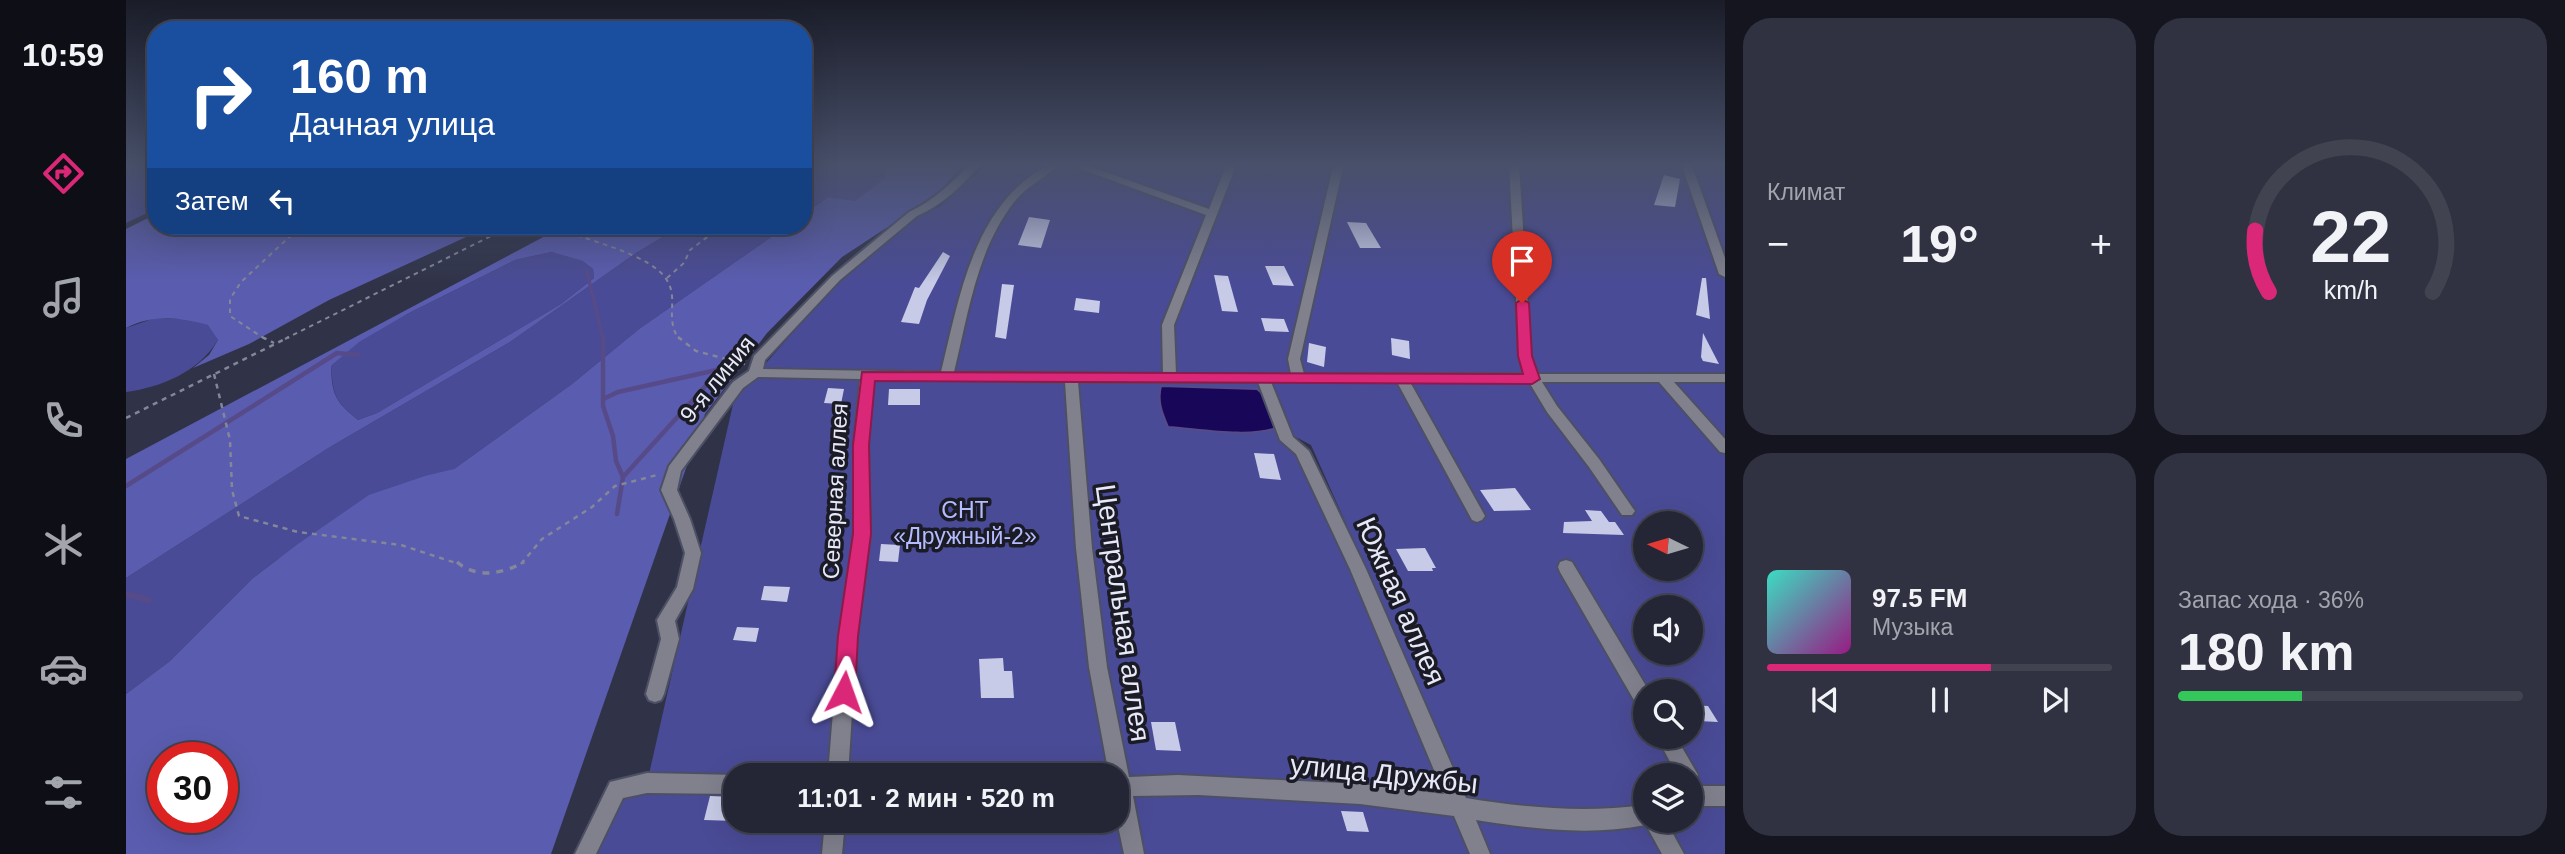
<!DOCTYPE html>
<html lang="ru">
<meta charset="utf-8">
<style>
body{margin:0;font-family:Arial,sans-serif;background:#303242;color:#f1f3f6;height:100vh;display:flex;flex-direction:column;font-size:26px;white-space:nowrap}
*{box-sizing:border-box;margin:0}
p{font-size:23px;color:#a3a5ad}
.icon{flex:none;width:38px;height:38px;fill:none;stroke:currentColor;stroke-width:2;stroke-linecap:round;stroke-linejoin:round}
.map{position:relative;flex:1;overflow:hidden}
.panel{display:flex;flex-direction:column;gap:18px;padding:18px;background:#14151e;width:840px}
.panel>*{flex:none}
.banner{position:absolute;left:21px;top:21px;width:665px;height:214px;border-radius:28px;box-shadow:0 7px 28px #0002,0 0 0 2px #414351;background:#1a4fa0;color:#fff;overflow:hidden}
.needle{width:46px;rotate:275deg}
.controls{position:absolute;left:1507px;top:511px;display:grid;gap:14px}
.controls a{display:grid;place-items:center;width:70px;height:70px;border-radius:50%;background:#242636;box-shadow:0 7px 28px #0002,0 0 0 2px #414351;font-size:35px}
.speed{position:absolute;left:21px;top:742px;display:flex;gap:14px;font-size:35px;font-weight:700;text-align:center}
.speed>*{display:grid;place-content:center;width:91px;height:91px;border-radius:50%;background:#242636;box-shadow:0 7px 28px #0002,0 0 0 2px #414351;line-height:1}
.speed .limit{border:10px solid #d22;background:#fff;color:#111}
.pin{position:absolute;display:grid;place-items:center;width:60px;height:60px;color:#fff;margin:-72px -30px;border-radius:50% 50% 50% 0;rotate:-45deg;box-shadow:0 0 7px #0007}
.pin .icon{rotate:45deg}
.me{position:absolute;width:77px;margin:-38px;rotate:4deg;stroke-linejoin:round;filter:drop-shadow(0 0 5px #0008)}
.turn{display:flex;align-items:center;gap:24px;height:147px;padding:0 28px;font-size:32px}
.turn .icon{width:91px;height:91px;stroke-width:2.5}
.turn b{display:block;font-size:49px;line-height:60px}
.then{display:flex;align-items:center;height:66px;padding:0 28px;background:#0003;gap:14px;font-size:26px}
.big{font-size:52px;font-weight:800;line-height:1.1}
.panel .widget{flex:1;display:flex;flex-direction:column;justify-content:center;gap:10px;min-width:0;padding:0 24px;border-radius:28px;background:#303242}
.panel .dial{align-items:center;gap:0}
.dial svg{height:182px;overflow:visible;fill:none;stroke:#414351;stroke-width:7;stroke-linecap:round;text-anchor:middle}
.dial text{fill:#f1f3f6;stroke:none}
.song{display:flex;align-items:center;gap:21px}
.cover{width:84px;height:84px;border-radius:10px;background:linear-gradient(135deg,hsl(170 70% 55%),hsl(310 70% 35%))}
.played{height:7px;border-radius:4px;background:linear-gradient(90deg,#db2777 65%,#414351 65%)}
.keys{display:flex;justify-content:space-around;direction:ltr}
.heat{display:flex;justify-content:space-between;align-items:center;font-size:38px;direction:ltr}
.charge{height:10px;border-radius:5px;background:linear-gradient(90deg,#34c759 36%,#414351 0)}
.panel .tiles{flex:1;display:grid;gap:18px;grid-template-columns:repeat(2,1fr)}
.trip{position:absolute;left:597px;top:763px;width:406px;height:70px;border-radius:28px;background:#242636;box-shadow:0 7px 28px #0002,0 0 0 2px #414351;font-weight:800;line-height:70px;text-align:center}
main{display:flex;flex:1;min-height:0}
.menu{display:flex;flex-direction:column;width:126px;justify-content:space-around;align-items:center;background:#0e0f16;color:#a3a5ad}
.menu .icon{width:49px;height:49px}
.menu .active{color:#db2777}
.menu b{font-size:32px;color:#f1f3f6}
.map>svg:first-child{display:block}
</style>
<main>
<nav class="menu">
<b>10:59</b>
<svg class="icon active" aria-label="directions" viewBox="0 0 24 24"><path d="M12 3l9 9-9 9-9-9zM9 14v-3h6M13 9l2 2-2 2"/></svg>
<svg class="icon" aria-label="music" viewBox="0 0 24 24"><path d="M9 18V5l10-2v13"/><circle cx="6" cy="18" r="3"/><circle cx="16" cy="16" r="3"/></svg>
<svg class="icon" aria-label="phone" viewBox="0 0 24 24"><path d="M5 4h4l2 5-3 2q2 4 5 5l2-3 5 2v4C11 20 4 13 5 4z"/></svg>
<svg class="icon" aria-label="climate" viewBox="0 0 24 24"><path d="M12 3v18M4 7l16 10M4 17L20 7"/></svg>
<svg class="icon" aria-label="car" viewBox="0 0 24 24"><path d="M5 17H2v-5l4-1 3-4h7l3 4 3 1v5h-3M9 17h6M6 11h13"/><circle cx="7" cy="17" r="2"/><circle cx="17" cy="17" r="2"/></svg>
<svg class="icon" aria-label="filters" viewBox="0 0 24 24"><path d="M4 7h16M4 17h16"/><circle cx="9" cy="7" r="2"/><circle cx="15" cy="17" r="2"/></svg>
</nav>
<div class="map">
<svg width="1599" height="854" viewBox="0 0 1599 854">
<rect width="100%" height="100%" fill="#303348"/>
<g fill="#4a4b96" fill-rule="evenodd">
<polygon points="0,163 30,163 30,209 0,223"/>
<polygon points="677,163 759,163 759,178 729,202 702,197 677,215"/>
<path d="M862 163H1599V854H459L491 789 521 783 608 400 701 293 703 282 787 216 813 207ZM1142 380 1166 435 1185 445 1222 528 1218 540 1176 451 1161 440ZM1519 523H1564V569H1519ZM1519 607H1564V653H1519ZM1519 691H1564V737H1519ZM609 775H990V821H609ZM1519 775H1564V821H1519Z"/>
<polygon points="555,226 661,226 513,329 446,384 328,469 152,559 127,578 44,661 0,694 0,578 204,447 384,342 510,253"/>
<path d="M425 252 458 261 467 269 468 278 435 304 251 413 232 420C209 401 207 396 205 366L233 341 283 313 389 260Z"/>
<path d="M29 318 63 319 83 325 92 340C72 372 36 387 0 392V328Z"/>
</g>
<g fill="#5a5caf" fill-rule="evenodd">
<path d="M759 163H840L809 196 716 257 641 333 579 414 425 854H0V694L44 661 127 578 172 544 243 495 299 476 328 469 446 384 513 329 661 226H677V215L702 197 729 201 759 178ZM37 758H96V817H37Z"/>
<path d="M30 214V226H364L203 300 123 344 67 368 83 355 92 340 82 325C54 317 27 314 0 328V229Z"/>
<path d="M438 226H555L510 253 384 342 204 447 0 578V459ZM425 252 457 261 467 269 468 278 435 304 251 413 232 420C209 401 206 395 205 366L233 342 283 313 389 260Z"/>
</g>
<path fill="#180758" stroke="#564b88" stroke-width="2" d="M1035 386 1131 389 1137 394 1150 428C1122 438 1073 429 1042 427 1036 413 1031 401 1035 386Z"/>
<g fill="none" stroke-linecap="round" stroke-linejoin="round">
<polyline stroke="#564b88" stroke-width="3.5" points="461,272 477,339"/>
<g stroke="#564b88" stroke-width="4.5">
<polyline points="477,337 477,406 487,436 490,461 497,477 491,514"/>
<polyline points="477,399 492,392 595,369 497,477"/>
<polyline points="0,486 211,353 232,355"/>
</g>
<polyline stroke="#564b88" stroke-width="6" points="0,594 23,600"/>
</g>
<g fill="#c7cbe7">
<polygon points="1538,175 1554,179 1549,207 1528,205"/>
<polygon points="903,217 924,220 915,248 892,245"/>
<polygon points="1221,222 1240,223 1255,248 1234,248"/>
<polygon points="817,252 824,256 801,300 793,324 775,322 789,287 793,288"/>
<polygon points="1139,266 1158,266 1168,286 1147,285"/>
<polygon points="1088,275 1102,276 1112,312 1096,311"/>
<polygon points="1576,278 1580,278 1584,319 1570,315"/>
<polygon points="876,284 888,285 880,339 869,337"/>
<polygon points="950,298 974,301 973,313 948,310"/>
<polygon points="1135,318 1158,319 1163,332 1139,331"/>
<polygon points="1577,333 1593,364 1577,361 1575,357"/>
<polygon points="1265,338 1283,341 1284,359 1266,355"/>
<polygon points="1183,343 1200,347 1198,367 1181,362"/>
<polygon points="702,388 718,389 715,404 698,403"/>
<polygon points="763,389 794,389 794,405 762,405"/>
<polygon points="1128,453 1148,454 1155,480 1134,478"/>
<polygon points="1389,488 1405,510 1368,511 1354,490"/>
<polygon points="1459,510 1475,511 1483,522 1489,522 1498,535 1437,533 1438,522 1466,521"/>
<polygon points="755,544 774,545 772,562 753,561"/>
<polygon points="1299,548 1310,568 1306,568 1307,571 1282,571 1270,549"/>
<polygon points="638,586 664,587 661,602 635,600"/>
<polygon points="611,627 633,628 630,642 607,640"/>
<polygon points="877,658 878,671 886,671 888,698 855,698 853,659"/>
<polygon points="1564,705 1582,706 1592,722 1572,721"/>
<polygon points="1025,722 1049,722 1055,751 1030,750"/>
<polygon points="584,796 609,797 609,821 578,820"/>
<polygon points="1215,811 1237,812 1243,832 1221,831"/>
</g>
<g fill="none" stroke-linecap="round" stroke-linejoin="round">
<defs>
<g id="minor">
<path d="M845 163H855C838 185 816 205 791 216L714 280 639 360 637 369 815 372C832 303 845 219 906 175 916 168 922 163 935 163 921 177 902 185 889 201 851 248 842 315 828 372L1037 374 1036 325 1080 215 939 163H954L1083 209 1101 163H1111L1048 325 1050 374H1165L1162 359 1208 163H1218L1174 359 1178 374H1399L1393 356 1383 163H1393L1405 356 1412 374H1599V382H1548L1599 439V453L1594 452 1533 382H1416L1431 406 1473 459 1506 507 1509 511 1506 515H1496L1463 467 1421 412 1403 382H1284L1359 516 1356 520 1351 522 1346 520 1271 382H1145L1167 437 1183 451 1240 569 1340 798C1401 808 1458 813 1519 805V821H1540L1558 854H1536L1520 825C1464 836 1406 829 1350 820L1364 854H1344L1328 816 1234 804 1072 795 1007 796 1018 854H998L990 816V775H983L963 667 950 548 939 382 747 379 742 445 744 534 731 636 722 775H702L713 636 728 534V445L734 379 632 377 617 388 555 471 551 490 564 519 575 553 567 589 549 621 553 639 538 694 535 700 529 702 523 700 520 694 535 639 531 620 551 587 559 553 548 519 535 490 543 466 607 382 623 371 628 356 706 276 783 212C807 201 827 182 845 163ZM952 382H1132L1154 440 1170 454 1224 569 1318 794 1234 784 1052 775 1003 777 981 667 966 548Z"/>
<polygon points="1555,163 1565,163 1599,258 1599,277 1593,274"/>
<polygon points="1440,560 1446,562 1523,691 1519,691 1519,710 1512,707 1434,572 1432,567 1434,562"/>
<polygon points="1531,737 1550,737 1572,775 1569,782 1564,784 1564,775 1551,775"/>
<polygon points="521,773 612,775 609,775 609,794 521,793 497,798 470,854 449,854 484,782"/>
<polygon points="1574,786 1599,786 1599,806 1574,806 1564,810 1564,790"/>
<polygon points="699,821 719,821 716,854 696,854"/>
</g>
</defs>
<use href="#minor" stroke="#4d5064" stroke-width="4"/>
<g stroke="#848699" stroke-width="2" stroke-dasharray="4.5 4.5" stroke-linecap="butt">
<path d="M426 226C456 240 527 253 542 282 552 300 539 320 553 339"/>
<polyline points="541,278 558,263 564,250 596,226"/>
<polyline points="139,339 104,316 104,299 115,282 175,226"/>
<polyline points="159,339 385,226"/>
</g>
<g stroke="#848699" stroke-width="2.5" stroke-dasharray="5 5" stroke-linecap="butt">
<polyline points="136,337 148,343"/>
<polyline points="552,337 570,351 619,364"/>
<polyline points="88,374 104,440 106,490 113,516 172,532 275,545 333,564"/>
<polyline points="0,418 163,337"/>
<polyline points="395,564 416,539 466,507 489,486 531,475"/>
</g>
<path stroke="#848699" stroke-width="3.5" stroke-dasharray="7 7" stroke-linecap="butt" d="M331 562C351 579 376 574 398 562"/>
<use href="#minor" fill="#80818d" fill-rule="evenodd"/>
</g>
<linearGradient id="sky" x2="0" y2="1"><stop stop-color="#1a1c28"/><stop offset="0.58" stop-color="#48506a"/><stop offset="1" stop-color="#48506a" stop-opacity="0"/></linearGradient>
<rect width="1599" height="283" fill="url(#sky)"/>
<polygon fill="#db2777" stroke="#8e194d" stroke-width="2" points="1396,299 1403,303 1406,356 1414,379 1406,384 749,381 743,445 745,534 732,636 729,692 726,699 718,701 711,699 708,692 712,636 727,534 727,445 736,372 1397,374 1392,356 1390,303"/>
<g text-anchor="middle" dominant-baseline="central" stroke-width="7" stroke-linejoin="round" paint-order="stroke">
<g font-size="23" fill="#e7e9f8" stroke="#1a1b25">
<text transform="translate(591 379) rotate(-51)">9-я линия</text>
<text transform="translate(709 491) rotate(-87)">Северная аллея</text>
</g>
<g font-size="23" fill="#b4bbfe" stroke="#1a1b25">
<text x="839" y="510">СНТ<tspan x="839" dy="26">«Дружный-2»</tspan></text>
</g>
<g font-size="28" fill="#e7e9f8" stroke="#1a1b25">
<text transform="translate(1275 601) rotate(66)">Южная аллея</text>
<text transform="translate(997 613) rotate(82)">Центральная аллея</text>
<text transform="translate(1258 774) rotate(6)">улица Дружбы</text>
</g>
</g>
</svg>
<div class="controls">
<a><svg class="needle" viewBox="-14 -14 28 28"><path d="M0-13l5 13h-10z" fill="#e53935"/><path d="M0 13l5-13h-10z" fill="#a3a5ad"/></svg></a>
<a><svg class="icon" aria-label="sound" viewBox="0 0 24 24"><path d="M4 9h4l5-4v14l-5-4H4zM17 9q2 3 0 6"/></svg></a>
<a><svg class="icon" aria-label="search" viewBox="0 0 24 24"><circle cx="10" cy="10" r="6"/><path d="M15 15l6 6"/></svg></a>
<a><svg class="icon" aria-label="layers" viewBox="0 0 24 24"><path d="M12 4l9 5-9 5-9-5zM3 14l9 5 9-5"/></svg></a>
</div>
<div class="speed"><div class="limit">30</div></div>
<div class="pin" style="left:1396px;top:303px;background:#d93025"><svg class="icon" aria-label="arrive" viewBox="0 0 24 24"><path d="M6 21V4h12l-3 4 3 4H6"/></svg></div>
<svg class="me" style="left:718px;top:692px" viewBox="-20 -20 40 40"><path d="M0-17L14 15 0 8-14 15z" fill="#db2777" stroke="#fff" stroke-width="4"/></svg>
<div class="trip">11:01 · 2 мин · 520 m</div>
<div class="banner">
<div class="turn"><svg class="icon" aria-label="right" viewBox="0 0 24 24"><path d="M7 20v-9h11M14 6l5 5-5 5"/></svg><div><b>160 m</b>Дачная улица</div></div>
<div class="then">Затем<svg class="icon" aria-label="left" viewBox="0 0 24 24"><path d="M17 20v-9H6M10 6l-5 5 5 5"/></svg></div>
</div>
</div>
<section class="panel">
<div class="tiles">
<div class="widget"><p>Климат</p>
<div class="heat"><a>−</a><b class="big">19°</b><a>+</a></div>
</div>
<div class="widget dial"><svg viewBox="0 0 100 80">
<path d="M14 69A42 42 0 1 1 86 69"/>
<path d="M14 69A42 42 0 0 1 8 42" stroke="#db2777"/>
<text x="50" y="56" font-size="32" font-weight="700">22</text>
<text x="50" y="72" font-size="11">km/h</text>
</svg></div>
<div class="widget">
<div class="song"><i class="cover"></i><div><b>97.5 FM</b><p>Музыка</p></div></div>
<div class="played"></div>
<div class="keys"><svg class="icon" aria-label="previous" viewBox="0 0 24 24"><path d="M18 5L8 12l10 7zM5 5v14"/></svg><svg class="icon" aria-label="pause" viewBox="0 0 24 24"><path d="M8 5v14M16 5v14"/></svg><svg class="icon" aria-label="next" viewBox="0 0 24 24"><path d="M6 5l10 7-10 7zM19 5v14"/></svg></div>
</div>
<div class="widget"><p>Запас хода · 36%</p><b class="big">180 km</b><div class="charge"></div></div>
</div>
</section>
</main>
